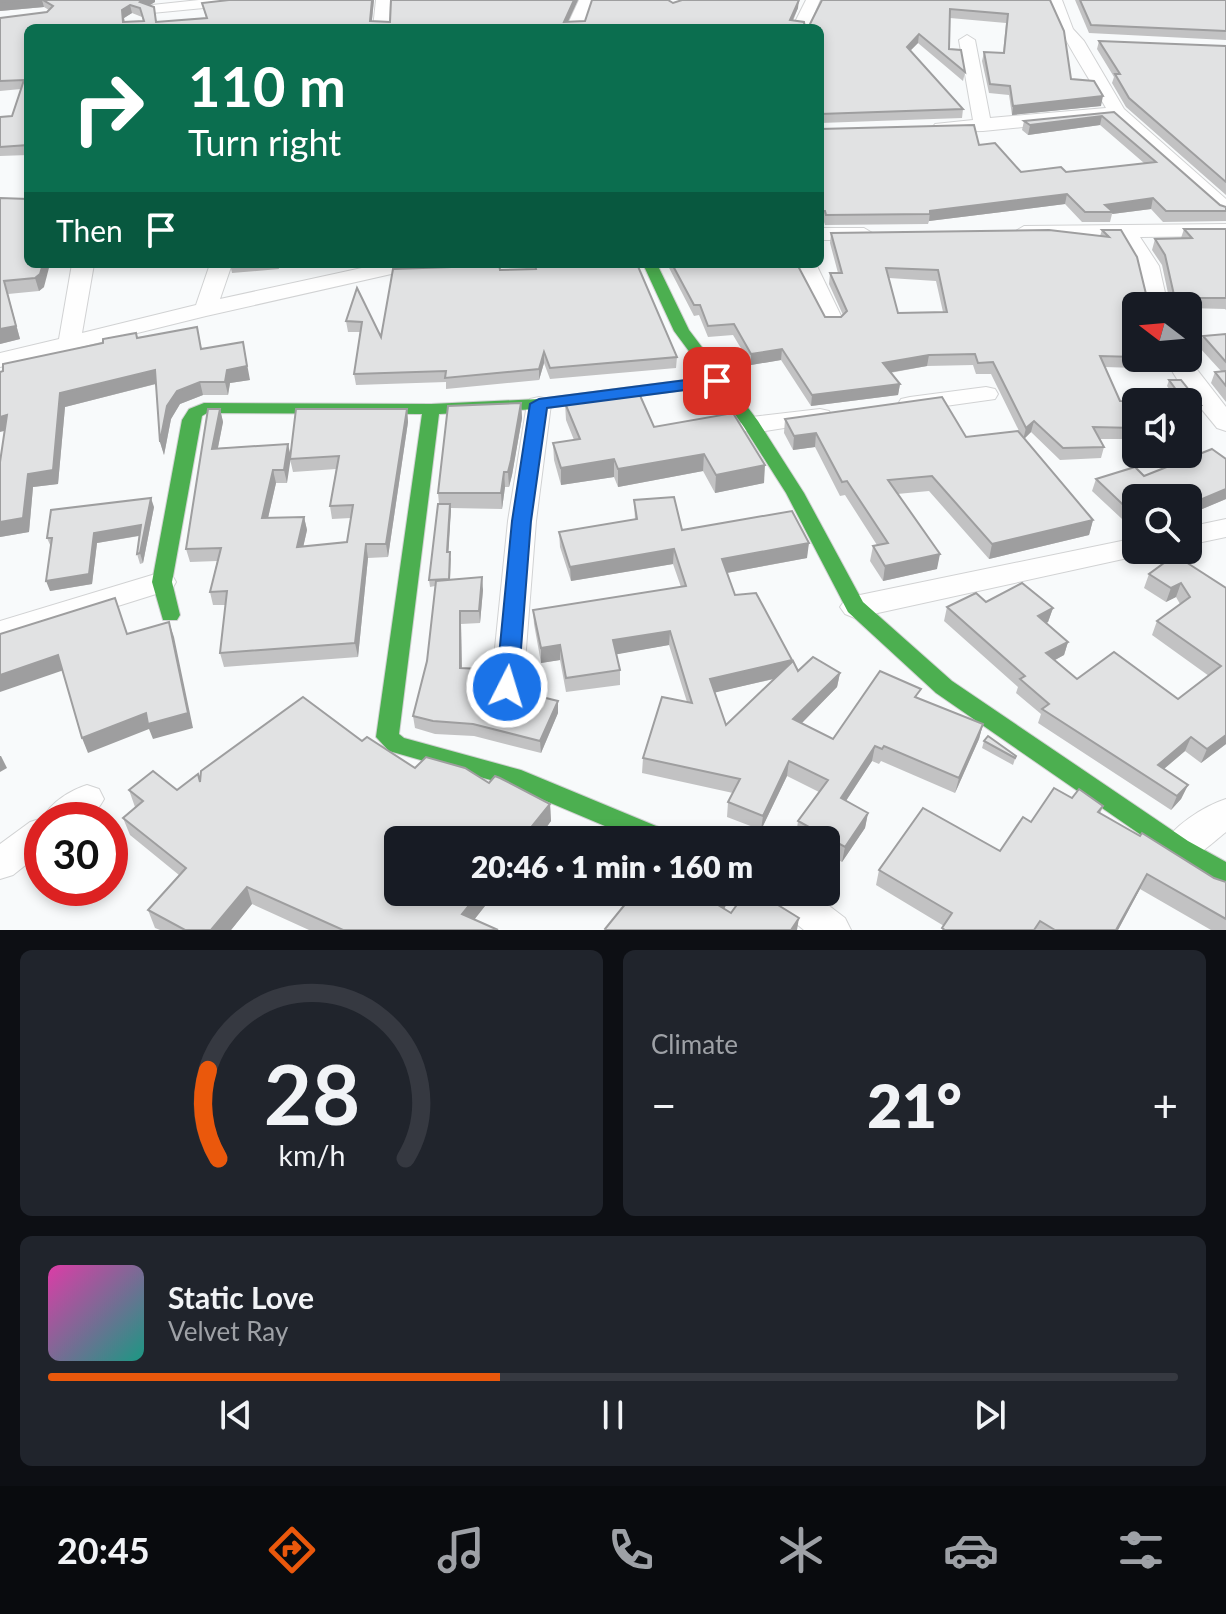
<!DOCTYPE html>
<meta charset="utf-8">
<style>
body{margin:0;font-family:Lato,sans-serif;background:#20242c;color:#f1f3f6;height:100vh;display:flex;flex-direction:column;font-size:30px;white-space:nowrap}
*{box-sizing:border-box;margin:0}
p{font-size:26px;color:#9ea1a6}
.icon{flex:none;width:44px;height:44px;fill:none;stroke:currentColor;stroke-width:2;stroke-linecap:round;stroke-linejoin:round}
.map{position:relative;height:930px;overflow:hidden}
.side{display:flex;flex-direction:column;gap:20px;padding:20px;background:#0d0f14;flex:1}
.side>*{flex:none}
.top-card{position:absolute;left:24px;top:24px;width:800px;height:244px;border-radius:12px;box-shadow:0 4px 12px #0003;background:#0b6e4f;color:#fff;overflow:hidden}
.needle{width:52px;rotate:286deg}
.controls{position:absolute;left:1122px;top:292px;display:grid;gap:16px}
.controls a{display:grid;place-items:center;width:80px;height:80px;border-radius:12px;background:#171b24;box-shadow:0 4px 12px #0003;font-size:40px}
.speed{position:absolute;left:24px;top:802px;display:flex;gap:16px;font-size:40px;font-weight:700;text-align:center}
.speed>*{display:grid;place-content:center;width:104px;height:104px;border-radius:50%;background:#171b24;box-shadow:0 4px 12px #0003;line-height:1}
.speed .limit{border:12px solid #d22;background:#fff;color:#111}
.pin{position:absolute;display:grid;place-items:center;width:68px;height:68px;color:#fff;margin:-34px;border-radius:16px;box-shadow:0 4px 12px #0006}
.me{position:absolute;width:88px;margin:-44px;rotate:5deg;stroke-linejoin:round;filter:drop-shadow(0 0 6px #0008)}
.turn{display:flex;align-items:center;gap:28px;height:168px;padding:0 32px;font-size:36px}
.turn .icon{width:104px;height:104px;stroke-width:2.5}
.turn b{display:block;font-size:56px;line-height:68px}
.then{display:flex;align-items:center;height:76px;padding:0 32px;background:#0003;gap:16px;font-size:30px}
.big{font-size:60px;font-weight:800;line-height:1.1}
.side .widget{flex:1;display:flex;flex-direction:column;justify-content:center;gap:12px;min-width:0;padding:0 28px;border-radius:12px;background:#20242c}
.side .dial{align-items:center;gap:0}
.dial svg{height:208px;overflow:visible;fill:none;stroke:#363941;stroke-width:7;stroke-linecap:round;text-anchor:middle}
.dial text{fill:#f1f3f6;stroke:none}
.song{display:flex;align-items:center;gap:24px}
.cover{width:96px;height:96px;border-radius:12px;background:linear-gradient(135deg,hsl(320 70% 55%),hsl(170 70% 35%))}
.played{height:8px;border-radius:4px;background:linear-gradient(90deg,#ea580c 40%,#363941 40%)}
.keys{display:flex;justify-content:space-around;direction:ltr}
.heat{display:flex;justify-content:space-between;align-items:center;font-size:44px;direction:ltr}
.side .tiles{flex:1;display:grid;gap:20px;grid-template-columns:1fr 1fr}
.widget:last-child{grid-column:span 2}
.trip{position:absolute;left:384px;top:826px;width:456px;height:80px;border-radius:12px;background:#171b24;box-shadow:0 4px 12px #0003;font-weight:800;line-height:80px;text-align:center}
.tab-bar{display:flex;height:128px;justify-content:space-around;align-items:center;background:#090b0e;color:#9ea1a6}
.tab-bar .icon{width:56px;height:56px}
.tab-bar .on{color:#ea580c}
.tab-bar b{font-size:36px;color:#f1f3f6}
.map>svg:first-child{display:block}
</style>
<div class="map">
<svg width="1226" height="930" viewBox="0 0 1226 930">
<rect width="100%" height="100%" fill="#f8fafb"/>
<g fill="none" stroke-linecap="round" stroke-linejoin="round">
<defs>
<g id="street">
<polygon points="199,0 252,0 245,4 152,13 145,9 152,5"/>
<polygon points="376,0 390,0 389,28 373,28"/>
<polygon points="579,0 593,0 582,28 566,28"/>
<polygon points="806,0 820,0 808,28 792,28"/>
<path d="M1048 0H1062L1073 29 1084 41 1124 109 1226 199V215L1219 213 1113 118 983 131 935 132 932 128 935 124 973 120 959 40 967 35 975 40 990 118 1106 108C1086 72 1061 38 1048 0Z"/>
<polygon points="1226,224 1226,236 1140,237 1159,266 1168,306 1146,306 1137,266 1120,237 1024,238 1014,232 1024,226"/>
<polygon points="820,228 864,228 874,234 864,240 820,240"/>
<polygon points="72,264 94,264 82,333 196,305 210,264 232,264 220,299 380,264 420,264 409,270 206,316 0,367 0,353 59,339"/>
<polygon points="794,264 816,264 843,320 840,325 824,325"/>
<polygon points="1164,358 1188,358 1226,407 1226,431 1217,428 1177,379"/>
<polygon points="986,387 995,389 998,394 995,399 910,411 901,409 898,404 901,399 910,397"/>
<polygon points="539,397 548,399 551,404 536,521 523,687 518,695 507,699 496,695 491,687 508,521 527,404 530,399"/>
<polygon points="820,409 829,411 832,416 829,421 752,433 743,430 739,425 743,420 752,417"/>
<polygon points="1226,519 1226,537 1188,545 1188,527"/>
<polygon points="1136,538 1136,550 1148,550 1146,554 855,618 845,614 840,607 845,600 855,596"/>
<polygon points="162,572 172,575 176,582 172,589 0,643 0,621"/>
<path d="M87 785 99 789 104 799C91 825 68 820 42 820V852L13 875 0 879V844L30 822 43 818C51 802 71 790 87 785Z"/>
<path d="M1226 799V832C1208 846 1190 867 1167 859L1161 848C1171 827 1204 806 1226 799Z"/>
<polygon points="758,892 811,892 845,918 851,930 804,930 783,913 763,903"/>
</g>
<polygon id="fast" points="643,264 657,264 689,330 758,421 804,493 863,602 952,681 1188,841 1226,862 1226,886 1170,855 936,693 848,612 786,493 744,427 715,386 539,409 439,414 399,734 404,738 521,770 673,833 676,840 638,840 508,785 389,751 376,737 422,414 207,413 202,416 172,582 180,615 177,620 163,620 152,582 182,420 189,409 204,403 431,404 539,399 708,377 674,331"/>
</defs>
<use href="#street" stroke="#d1d2d3" stroke-width="2"/>
<use href="#fast" stroke="#d1d2d3" stroke-width="2"/>
<use href="#street" fill="#fefefe" fill-rule="evenodd"/>
<use href="#fast" fill="#4caf50" fill-rule="evenodd"/>
</g>
<g fill="#c2c2c3" fill-rule="evenodd">
<path d="M0 0H155V2L149 5 157 22 206 18 202 3 229 0H374L372 21 390 22 578 0 568 22 585 21 673 3 798 8 793 21 805 28H28V155L0 156V117L12 116 21 89 0 91V18L47 12 49 10 44 7 0 11ZM132 13 142 17 143 21 125 22 124 18Z"/>
<polygon points="822,0 1050,0 1071,79 1101,106 1012,115 1009,95 989,93 982,61 984,52 1003,53 1006,23 950,18 949,49 965,72 963,81 918,43 910,51 963,109 962,118 820,123 820,28"/>
<polygon points="1075,0 1226,0 1226,40 1089,33"/>
<polygon points="1099,41 1226,46 1226,195 1126,107 1112,83 1114,77 1097,49"/>
<polygon points="1114,112 1220,205 1226,207 1226,221 1163,222 1151,209 1112,214 1110,222 1082,222 1065,204 929,221 928,224 825,225 824,222 820,221 820,129 979,145 1021,172 1066,172 1144,163 1100,125 1028,135 1022,130 1024,121"/>
<polygon points="0,198 44,287 39,291 8,294 20,339 0,344"/>
<path d="M1184 229H1226V310L1225 309 1188 308V306H1136V358H1171L1167 369 1105 367 1120 401H1178L1167 386 1169 380 1201 405 1199 411H1190L1199 428 1195 439H1188V402H1136V439H1100L1104 447 1101 458 1060 460 1031 432 1024 439 1093 520 1089 535 989 559 929 491 897 494 937 569 883 581 870 561 873 546 877 545 845 495 840 496 815 447 793 450 784 433 785 419 966 437 1020 433 991 374H976L973 365 927 366 890 373 900 384 898 395 811 406 781 360 751 365 733 335 708 337 699 315 694 316 667 264H759L825 317H841L843 315 829 284 830 273H838L830 243 831 233 1100 236 1102 230H1121L1147 298H1169L1162 265 1152 250 1155 239 1181 238ZM889 278 936 281 943 312 898 313Z"/>
<polygon points="230,264 278,264 279,269 232,273"/>
<polygon points="451,267 500,270 677,357 676,368 550,379 544,363 539,380 446,389 446,382 356,385 354,374 360,332 348,332 346,321 357,288 381,337"/>
<polygon points="1226,334 1226,402 1211,383 1215,372 1221,371 1199,347 1203,336"/>
<polygon points="137,338 202,349 250,380 230,383 228,395 203,395 180,404 171,419 164,455 160,442 156,384 65,407 58,484 33,487 29,532 0,537 0,462"/>
<polygon points="521,403 522,418 512,475 509,487 505,487 502,509 451,508 448,552 451,559 450,580 483,590 480,623 461,624 462,668 483,681 481,691 558,713 541,753 474,736 435,734 415,728 413,716 427,661 435,586 430,587 429,580 439,504 438,493"/>
<polygon points="565,403 654,427 764,483 715,493 703,471 618,487 614,477 561,485 554,460 553,443 574,440 566,420"/>
<polygon points="220,409 223,422 218,448 288,444 287,483 276,483 268,518 304,517 307,530 303,547 347,542 351,518 332,519 330,506 336,469 293,472 290,459 407,409 408,422 388,557 368,558 358,657 224,667 220,653 226,605 213,605 210,592 217,561 190,562 186,549"/>
<polygon points="1226,459 1226,499 1188,515 1188,498 1136,498 1136,532 1092,491 1096,479 1144,476"/>
<path d="M634 500 682 530 807 558 727 573 735 595 798 671 840 673 837 687 802 723 833 739 918 699 983 724 979 739 955 793 881 761 879 764 872 761 846 801 868 813 865 828 842 862 826 853V840H803L796 836 798 821 819 792 787 776 761 830 727 817 728 802 733 793 642 773 643 758 687 702 669 645 616 654 620 670V685L566 692 560 660 541 663 534 624 533 610 681 587 673 564 571 581 560 547 559 532 635 520ZM774 679 726 725 715 692Z"/>
<polygon points="154,507 143,563 140,564 137,554 139,536 97,543 92,584 50,591 51,547 47,538"/>
<polygon points="1149,574 1226,588 1226,744 1201,763 1185,751 1164,769 1188,785 1181,799 1171,810 1038,723 1041,714 1016,693 1018,687 944,621 947,607 986,602 1053,608 1048,622 1046,623 1068,642 1064,655 1055,660 1077,679 1178,699 1209,676 1152,635 1157,621 1180,604 1176,597 1166,602 1144,588"/>
<polygon points="362,741 415,768 489,783 550,804 551,821 537,840 398,840 398,892 496,892 474,920 498,930 309,930 252,904 231,930 160,930 155,928 148,910 179,875 130,835 123,818 135,807 129,790 177,790 198,774 200,780"/>
<polygon points="984,741 1016,756 1013,765 982,748"/>
<polygon points="1072,798 1103,806 1100,814 1214,878 1226,882 1226,930 1211,930 1140,889 1118,930 942,930 944,926 876,885 879,870 1000,851 1031,822"/>
</g>
<g fill="#9e9e9f">
<polygon points="26,0 42,0 44,7 0,11 0,2"/>
<polygon points="143,0 155,0 155,2 142,10 140,2"/>
<polygon points="372,0 374,0 371,28 370,21"/>
<polygon points="574,0 578,0 565,28 564,22"/>
<polygon points="799,0 798,8 789,28 790,20"/>
<polygon points="130,5 132,13 124,18 125,28 123,22 122,10"/>
<polygon points="919,34 918,43 905,56 907,47"/>
<polygon points="1103,96 1101,106 1012,115 1013,106"/>
<polygon points="1102,116 1100,125 1028,135 1030,125"/>
<polygon points="1067,194 1065,204 929,221 930,211"/>
<polygon points="1153,198 1151,209 1112,214 1113,212 1105,205"/>
<polygon points="43,264 50,264 44,287 39,291 35,278"/>
<polygon points="4,281 20,339 0,344 0,329"/>
<polygon points="243,342 250,380 230,383 228,395 225,382 227,370"/>
<polygon points="782,349 781,360 751,365 751,354"/>
<polygon points="544,352 544,363 539,380 539,369"/>
<polygon points="929,355 927,366 881,374 883,363"/>
<polygon points="155,370 159,383 65,407 58,484 33,487 29,532 0,537 0,522 28,474 60,393"/>
<polygon points="200,382 203,395 180,404 171,419 164,455 160,442 167,406 177,391"/>
<polygon points="900,384 898,395 811,406 812,395"/>
<polygon points="521,403 522,418 512,475 509,487 508,472"/>
<polygon points="220,409 223,422 215,462 212,449"/>
<polygon points="407,409 408,422 388,557 386,544"/>
<polygon points="7,415 12,429 0,432 0,417"/>
<polygon points="1034,421 1031,432 1023,440 1026,428"/>
<polygon points="816,433 815,447 793,450 794,436"/>
<polygon points="288,444 291,457 287,483 284,470"/>
<polygon points="704,454 703,471 618,487 618,469"/>
<polygon points="614,459 614,477 561,485 561,468"/>
<polygon points="765,465 764,483 715,493 716,475"/>
<polygon points="273,470 276,483 265,531 262,518"/>
<polygon points="504,472 505,487 502,509 501,493"/>
<polygon points="1226,489 1226,499 1188,515 1188,505"/>
<polygon points="151,498 154,507 143,563 140,553 143,535 97,543 92,584 50,591 46,581 94,533"/>
<polygon points="450,504 451,510 448,559 447,552"/>
<polygon points="304,517 307,530 300,561 297,547"/>
<polygon points="1093,520 1089,535 989,559 992,544"/>
<polygon points="809,543 807,558 721,574 722,559"/>
<polygon points="366,544 368,558 358,657 355,643"/>
<polygon points="674,549 673,564 571,581 570,567"/>
<polygon points="940,554 937,569 883,581 885,566"/>
<polygon points="482,577 483,590 480,623 479,611"/>
<polygon points="1181,583 1176,597 1166,602 1171,588"/>
<polygon points="1053,608 1048,622 1034,630 1038,616"/>
<polygon points="460,611 461,624 462,680 460,668"/>
<polygon points="169,622 174,637 193,728 153,739 149,729 88,753 82,738"/>
<polygon points="670,631 669,645 613,655 613,640"/>
<polygon points="1068,642 1064,655 1042,667 1046,653"/>
<polygon points="560,645 560,660 541,663 541,648"/>
<polygon points="58,655 64,670 0,692 0,675"/>
<polygon points="792,660 790,675 709,694 710,679"/>
<polygon points="482,669 483,681 479,703 478,691"/>
<polygon points="840,673 837,687 791,734 793,719"/>
<polygon points="558,701 558,713 541,753 540,741"/>
<polygon points="983,724 979,739 955,793 959,778"/>
<polygon points="1226,735 1226,744 1201,763 1207,749"/>
<polygon points="1191,737 1185,751 1152,779 1158,765"/>
<polygon points="875,746 872,761 838,813 841,798"/>
<polygon points="0,756 1,756 7,768 0,772"/>
<polygon points="789,761 787,776 761,830 763,816"/>
<polygon points="1188,785 1181,799 1171,810 1177,796"/>
<polygon points="550,804 551,821 537,840 521,840"/>
<polygon points="868,813 865,828 842,862 845,847"/>
<polygon points="1147,874 1140,889 1118,930 1116,930"/>
<polygon points="247,887 252,904 231,930 211,930"/>
<polygon points="480,892 496,892 466,930 462,914"/>
<polygon points="725,892 728,892 728,901 717,924 718,905"/>
<polygon points="799,918 797,930 791,930"/>
</g>
<g fill="#e1e2e3" stroke="#9e9e9f" stroke-width="2" fill-rule="evenodd">
<polygon points="0,0 26,0 0,2"/>
<path d="M43 0H143L140 2 154 7 156 22 207 18 202 3 229 0H372L370 21 390 22 391 0H574L564 22 585 21 592 0H668L673 3 682 0H799L790 20 804 22 805 28 762 25 760 28H28V145L0 147V117L12 116 24 80 0 81V18L47 12 53 6ZM130 5 140 8 144 21 123 22 122 10Z"/>
<polygon points="822,0 1050,0 1064,31 1071,79 1094,81 1103,96 1013,106 1010,86 990,84 984,52 1004,53 1008,14 950,9 949,49 961,50 965,72 919,34 907,47 963,109 820,114 820,28 808,28"/>
<polygon points="1080,0 1226,0 1226,31 1091,25"/>
<polygon points="1099,41 1226,46 1226,182 1129,98 1115,74 1120,74"/>
<polygon points="1114,112 1220,205 1226,207 1226,211 1166,211 1153,198 1105,205 1113,212 1085,212 1067,194 930,211 930,214 826,215 825,211 820,211 820,129 974,125 979,145 995,143 1021,172 1061,167 1066,172 1156,162 1102,116 1030,125 1024,121"/>
<polygon points="0,198 28,199 28,264 43,264 40,274 35,278 4,281 16,326 0,329"/>
<path d="M1184 229H1226V298H1180L1183 306H1136V357L1100 356 1120 401 1185 402H1136V428L1093 427 1104 447 1063 448 1034 421 1026 428 993 362 978 363 975 354 929 355 883 363 900 384 812 395 782 349 751 354 734 324 708 326 700 305H694L672 264H797L825 317H841L847 311 830 273H842L831 233 1049 230 1109 237 1102 230H1121L1137 257 1147 298H1171L1174 295 1165 255 1155 239 1192 238ZM886 268 938 270 947 312 898 313Z"/>
<polygon points="451,264 499,264 500,270 536,269 535,264 637,264 677,357 550,368 544,352 539,369 445,378 446,371 354,374 362,322 346,321 357,288 381,337 393,269 451,267"/>
<polygon points="197,327 201,349 243,342 247,366 227,370 225,382 200,382 177,391 167,406 160,442 155,370 60,393 53,470 28,474 23,518 0,522 0,462 7,415 0,417 0,372 3,371 3,364 103,343 103,339 136,333 137,338"/>
<polygon points="1226,334 1226,362 1203,336"/>
<polygon points="1226,371 1226,386 1215,372"/>
<polygon points="1169,380 1181,380 1201,405 1188,405 1188,402 1185,402"/>
<polygon points="638,391 654,427 733,413 765,465 716,475 704,454 618,469 614,459 561,468 553,443 580,439 565,403"/>
<polygon points="942,397 966,437 1018,431 1093,520 992,544 932,476 888,480 940,554 885,566 873,546 888,543 847,481 842,482 816,433 794,436 785,419"/>
<polygon points="521,403 511,460 508,472 504,472 501,493 438,493 448,406"/>
<polygon points="1188,408 1199,428 1188,428"/>
<polygon points="208,409 220,409 212,449 288,444 284,470 273,470 262,518 304,517 297,547 347,542 353,505 330,506 339,456 290,459 296,409 407,409 386,544 366,544 355,643 220,653 227,591 210,592 221,548 186,549"/>
<polygon points="1212,449 1226,459 1226,489 1188,505 1188,498 1136,498 1136,517 1096,479 1135,467 1144,476"/>
<polygon points="674,497 682,530 792,511 809,543 722,559 735,595 756,593 792,660 710,679 726,725 793,661 798,671 813,657 840,673 793,719 833,739 880,671 921,689 915,697 983,724 959,778 884,746 882,749 875,746 841,798 868,813 845,847 798,821 828,780 789,761 763,816 728,802 740,779 643,758 662,697 692,703 670,631 613,640 620,670 566,678 560,645 541,648 533,610 686,586 674,549 570,567 559,532 637,519 634,500"/>
<polygon points="151,498 140,553 137,554 141,525 94,533 89,574 46,581 52,538 47,538 51,510"/>
<polygon points="438,504 450,504 447,552 450,552 449,579 429,580"/>
<polygon points="1175,555 1226,588 1226,735 1207,749 1191,737 1158,765 1188,785 1177,796 1042,709 1049,704 1020,679 1025,676 947,607 976,593 986,602 1022,583 1053,608 1038,616 1068,642 1046,653 1077,679 1114,652 1178,699 1221,666 1157,621 1190,597 1181,583 1171,588 1149,574"/>
<polygon points="482,577 479,611 460,611 460,668 482,669 478,691 512,693 513,690 558,701 540,741 473,724 433,721 413,716 427,661 436,581"/>
<polygon points="115,598 127,634 169,622 188,713 148,724 146,713 82,738 58,655 0,675 0,634"/>
<polygon points="303,697 362,741 367,737 415,768 426,757 465,768 489,783 495,776 500,778 550,804 521,840 398,840 398,892 480,892 462,914 498,930 343,930 247,887 211,930 185,930 148,910 186,868 123,818 143,801 129,790 153,771 177,790 198,774 200,782 201,771"/>
<polygon points="988,736 1016,756 1015,758 984,741"/>
<polygon points="1054,788 1072,798 1079,789 1103,806 1098,812 1140,836 1142,833 1214,878 1226,882 1226,919 1147,874 1116,930 1055,930 1040,921 1034,930 945,930 942,928 952,913 879,870 923,808 1000,851 1023,817 1031,822"/>
<polygon points="635,892 725,892 718,905 731,913 746,892 757,892 799,918 791,930 606,930 605,929"/>
</g>
<polygon fill="#1a73e8" stroke="#114b97" stroke-width="2" points="717,376 723,378 725,381 723,385 547,408 531,521 518,687 514,693 507,696 499,693 496,687 512,521 530,404 539,399"/>
</svg>
<div class="controls">
<a><svg class="needle" viewBox="-14 -14 28 28"><path d="M0-13l5 13h-10z" fill="#e53935"/><path d="M0 13l5-13h-10z" fill="#9ea1a6"/></svg></a>
<a><svg class="icon" aria-label="sound" viewBox="0 0 24 24"><path d="M4 9h4l5-4v14l-5-4H4zM17 9q2 3 0 6"/></svg></a>
<a><svg class="icon" aria-label="search" viewBox="0 0 24 24"><circle cx="10" cy="10" r="6"/><path d="M15 15l6 6"/></svg></a>
</div>
<div class="speed"><div class="limit">30</div></div>
<div class="pin" style="left:717px;top:381px;background:#d93025"><svg class="icon" aria-label="arrive" viewBox="0 0 24 24"><path d="M6 21V4h12l-3 4 3 4H6"/></svg></div>
<svg class="me" style="left:507px;top:687px" viewBox="-20 -20 40 40"><circle r="17" fill="#1a73e8" stroke="#fff" stroke-width="3"/><path d="M0-11L8 9 0 5-8 9z" fill="#fff"/></svg>
<div class="trip">20:46 · 1 min · 160 m</div>
<div class="top-card">
<div class="turn"><svg class="icon" aria-label="right" viewBox="0 0 24 24"><path d="M7 20v-9h11M14 6l5 5-5 5"/></svg><div><b>110 m</b>Turn right</div></div>
<div class="then">Then<svg class="icon" aria-label="arrive" viewBox="0 0 24 24"><path d="M6 21V4h12l-3 4 3 4H6"/></svg></div>
</div>
</div>
<section class="side">
<div class="tiles">
<div class="widget dial"><svg viewBox="0 0 100 80">
<path d="M14 69A42 42 0 1 1 86 69"/>
<path d="M14 69A42 42 0 0 1 10 35" stroke="#ea580c"/>
<text x="50" y="56" font-size="32" font-weight="700">28</text>
<text x="50" y="72" font-size="11">km/h</text>
</svg></div>
<div class="widget"><p>Climate</p>
<div class="heat"><a>−</a><b class="big">21°</b><a>+</a></div>
</div>
<div class="widget">
<div class="song"><i class="cover"></i><div><b>Static Love</b><p>Velvet Ray</p></div></div>
<div class="played"></div>
<div class="keys"><svg class="icon" aria-label="previous" viewBox="0 0 24 24"><path d="M18 5L8 12l10 7zM5 5v14"/></svg><svg class="icon" aria-label="pause" viewBox="0 0 24 24"><path d="M8 5v14M16 5v14"/></svg><svg class="icon" aria-label="next" viewBox="0 0 24 24"><path d="M6 5l10 7-10 7zM19 5v14"/></svg></div>
</div>
</div>
</section>
<nav class="tab-bar">
<b>20:45</b>
<svg class="icon on" aria-label="directions" viewBox="0 0 24 24"><path d="M12 3l9 9-9 9-9-9zM9 14v-3h6M13 9l2 2-2 2"/></svg>
<svg class="icon" aria-label="music" viewBox="0 0 24 24"><path d="M9 18V5l10-2v13"/><circle cx="6" cy="18" r="3"/><circle cx="16" cy="16" r="3"/></svg>
<svg class="icon" aria-label="phone" viewBox="0 0 24 24"><path d="M5 4h4l2 5-3 2q2 4 5 5l2-3 5 2v4C11 20 4 13 5 4z"/></svg>
<svg class="icon" aria-label="climate" viewBox="0 0 24 24"><path d="M12 3v18M4 7l16 10M4 17L20 7"/></svg>
<svg class="icon" aria-label="car" viewBox="0 0 24 24"><path d="M5 17H2v-5l4-1 3-4h7l3 4 3 1v5h-3M9 17h6M6 11h13"/><circle cx="7" cy="17" r="2"/><circle cx="17" cy="17" r="2"/></svg>
<svg class="icon" aria-label="filters" viewBox="0 0 24 24"><path d="M4 7h16M4 17h16"/><circle cx="9" cy="7" r="2"/><circle cx="15" cy="17" r="2"/></svg>
</nav>
